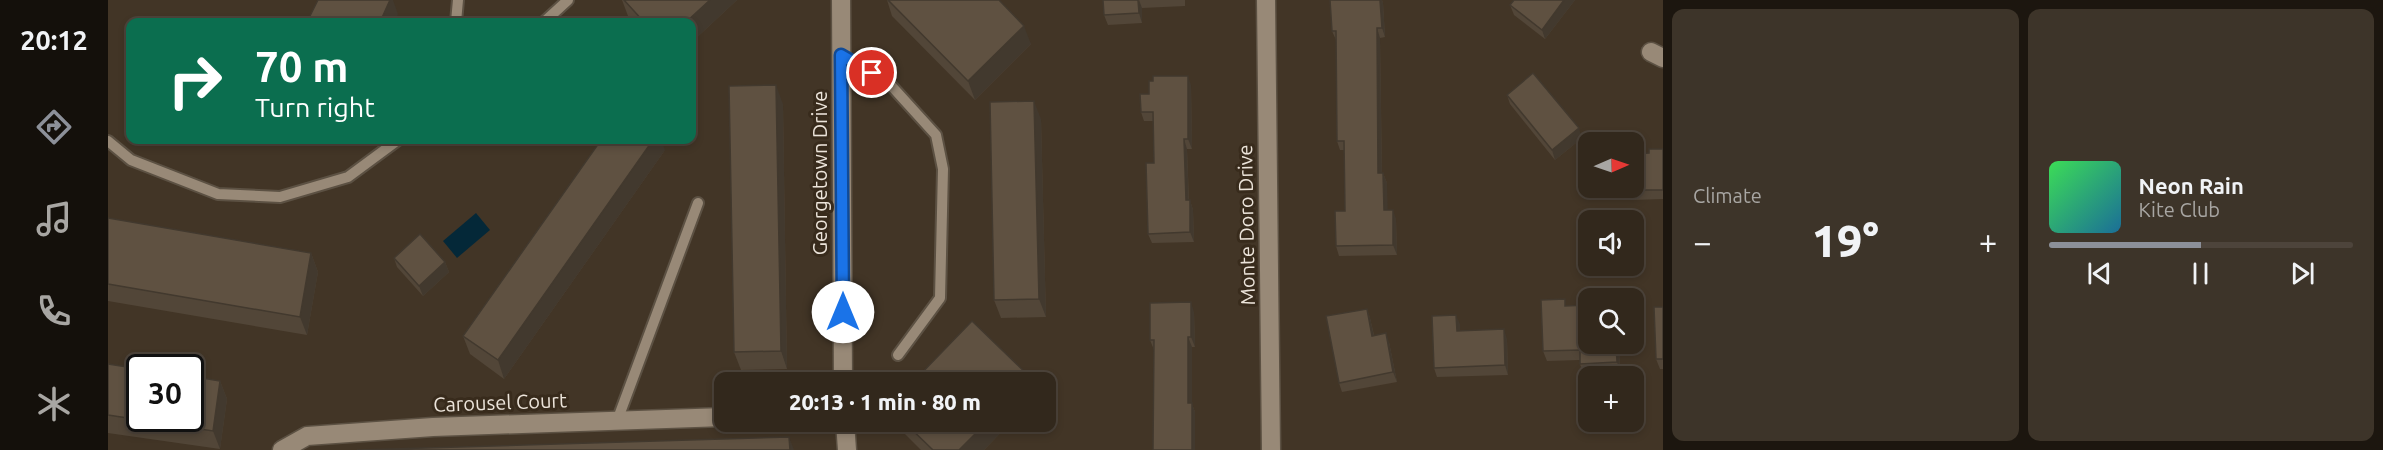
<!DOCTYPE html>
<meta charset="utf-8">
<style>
body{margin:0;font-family:Ubuntu,sans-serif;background:#3d3429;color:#f1f3f6;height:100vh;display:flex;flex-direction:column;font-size:22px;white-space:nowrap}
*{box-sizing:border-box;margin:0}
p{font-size:20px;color:#a8a6a3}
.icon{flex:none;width:33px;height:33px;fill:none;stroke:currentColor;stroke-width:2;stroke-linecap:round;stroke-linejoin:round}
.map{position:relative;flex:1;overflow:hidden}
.details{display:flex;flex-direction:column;gap:9px;padding:9px;background:#1c160f;width:720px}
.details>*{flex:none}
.top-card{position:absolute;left:18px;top:18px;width:570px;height:126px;border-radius:12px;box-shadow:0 3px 9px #0003,0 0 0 2px #4d443b;background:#0b6e4f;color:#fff;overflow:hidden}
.needle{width:39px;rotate:88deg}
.buttons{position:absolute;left:1470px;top:132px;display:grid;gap:12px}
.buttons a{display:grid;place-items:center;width:66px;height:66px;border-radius:12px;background:#32281c;box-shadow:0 3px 9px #0003,0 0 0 2px #4d443b;font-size:30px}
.speed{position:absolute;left:18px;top:354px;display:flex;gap:12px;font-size:30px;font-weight:700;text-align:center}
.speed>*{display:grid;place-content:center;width:78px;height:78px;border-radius:50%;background:#32281c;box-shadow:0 3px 9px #0003,0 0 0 2px #4d443b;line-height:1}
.speed .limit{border:3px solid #111;border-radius:9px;background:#fff;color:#111}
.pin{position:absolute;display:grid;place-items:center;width:51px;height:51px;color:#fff;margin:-26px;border:3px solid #fff;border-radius:50%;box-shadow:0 2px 6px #0007}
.me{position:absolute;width:66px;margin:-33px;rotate:0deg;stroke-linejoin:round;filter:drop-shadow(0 0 4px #0008)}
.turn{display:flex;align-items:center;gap:21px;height:126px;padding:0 30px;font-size:27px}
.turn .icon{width:78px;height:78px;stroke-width:2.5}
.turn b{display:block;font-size:42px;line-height:51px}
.big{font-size:45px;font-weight:800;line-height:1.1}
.details .widget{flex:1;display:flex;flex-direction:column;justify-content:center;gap:9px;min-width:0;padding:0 21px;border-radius:12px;background:#3d3429}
.song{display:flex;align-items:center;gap:18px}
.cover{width:72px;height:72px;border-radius:9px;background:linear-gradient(135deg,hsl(130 70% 55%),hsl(200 70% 35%))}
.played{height:6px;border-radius:3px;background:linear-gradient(90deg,#8c9099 50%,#4d443b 50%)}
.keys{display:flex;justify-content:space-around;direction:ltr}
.heat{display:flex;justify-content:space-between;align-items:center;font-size:33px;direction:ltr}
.details .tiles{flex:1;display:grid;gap:9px;grid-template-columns:repeat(2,1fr)}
.trip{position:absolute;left:606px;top:372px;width:342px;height:60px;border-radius:12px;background:#32281c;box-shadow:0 3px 9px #0003,0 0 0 2px #4d443b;font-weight:800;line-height:60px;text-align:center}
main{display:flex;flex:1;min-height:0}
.dock{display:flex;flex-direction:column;width:108px;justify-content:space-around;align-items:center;background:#14100b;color:#a8a6a3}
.dock .icon{width:42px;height:42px}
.dock .current{color:#8c9099}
.dock b{font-size:27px;color:#f1f3f6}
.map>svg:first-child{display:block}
</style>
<main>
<nav class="dock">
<b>20:12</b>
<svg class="icon current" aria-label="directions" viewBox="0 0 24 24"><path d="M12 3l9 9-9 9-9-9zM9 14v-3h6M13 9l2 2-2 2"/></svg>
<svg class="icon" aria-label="music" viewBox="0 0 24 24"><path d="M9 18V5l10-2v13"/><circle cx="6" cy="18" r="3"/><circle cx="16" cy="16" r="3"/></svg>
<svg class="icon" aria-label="phone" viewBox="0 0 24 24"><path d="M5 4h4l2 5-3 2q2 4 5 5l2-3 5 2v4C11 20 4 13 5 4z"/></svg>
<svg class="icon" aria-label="climate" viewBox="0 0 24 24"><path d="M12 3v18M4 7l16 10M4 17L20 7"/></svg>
</nav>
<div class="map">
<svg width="1555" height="450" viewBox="0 0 1555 450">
<rect width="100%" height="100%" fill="#423526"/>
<polygon fill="#042838" points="368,213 382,230 349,258 335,241"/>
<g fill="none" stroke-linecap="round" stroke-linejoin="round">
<defs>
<g id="lane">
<polyline points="348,22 350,0"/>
<polyline points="436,22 460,0"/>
<polyline points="733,55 779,81 828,135 835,169 832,298 790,355"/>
<polyline points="0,141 23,160 110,194 172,197 240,177 290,140"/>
<polyline points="509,421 590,203"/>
</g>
<g id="street">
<polyline points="733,0 735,382"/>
<polyline points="1158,0 1163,450"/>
<polyline points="1543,52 1555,58"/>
<polyline points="737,422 739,450"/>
<polyline points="174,450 199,436 325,427 616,417"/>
</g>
</defs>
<use href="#lane" stroke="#5c5143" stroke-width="14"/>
<use href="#street" stroke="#5c5143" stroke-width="21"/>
<use href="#lane" stroke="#988977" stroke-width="10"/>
<use href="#street" stroke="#988977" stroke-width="18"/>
</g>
<g fill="#524638">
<polygon points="514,0 629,0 584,42 584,22 526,22 520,16"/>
<polygon points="779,0 891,0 923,44 867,100 784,16"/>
<polygon points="995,0 1077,0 1077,6 1034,8 1034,23 1000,25 996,15"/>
<polygon points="1222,0 1274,0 1275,3 1277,37 1272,38 1274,173 1275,173 1279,183 1279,210 1288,219 1289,255 1231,256 1228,246 1237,211 1236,150 1232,150 1229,141 1228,40 1224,31"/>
<polygon points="1467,0 1437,39 1406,15 1402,5"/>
<polygon points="1083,85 1084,149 1079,149 1081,200 1082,200 1085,210 1086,242 1044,243 1040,234 1046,163 1046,121 1036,121 1033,112 1041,94"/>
<polygon points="1399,95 1474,138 1447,160 1402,104"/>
<polygon points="675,104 679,369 633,370 626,352"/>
<polygon points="933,119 938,317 893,318 886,300"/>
<polygon points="1555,149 1555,199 1524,200 1521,190 1541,153"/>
<polygon points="557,150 396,379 362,354 355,336"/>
<polygon points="0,218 203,253 210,272 199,335 0,301"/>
<polygon points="286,258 337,262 341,272 315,296 289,267"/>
<polygon points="1459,306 1511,344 1512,372 1475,373 1472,364 1472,360 1439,361 1435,351"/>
<polygon points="1555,307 1555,369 1552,369 1548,359"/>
<polygon points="1259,309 1262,318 1266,335 1281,342 1289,382 1234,392 1231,383"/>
<polygon points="1086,312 1087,347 1084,347 1084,404 1087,412 1087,450 1045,450 1046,350 1042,340"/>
<polygon points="1352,324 1352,331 1399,339 1400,375 1329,377 1326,368"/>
<polygon points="0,364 112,381 119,399 112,449 0,433"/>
<polygon points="787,422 903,422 876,450 813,450 788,425"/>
</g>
<g fill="#42392e">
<polygon points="282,0 285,0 290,14 287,22 272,22"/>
<polygon points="602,0 629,0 584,42 584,22 578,22"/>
<polygon points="1031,0 1034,8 1034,23 1031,13"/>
<polygon points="1272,0 1274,0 1275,3 1277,37 1274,28"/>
<polygon points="1456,0 1467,0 1437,39 1434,30"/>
<polygon points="916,26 923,44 867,100 860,81"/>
<polygon points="1269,28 1272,38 1274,183 1270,173"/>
<polygon points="1080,76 1083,85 1084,149 1080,139"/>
<polygon points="668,85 675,104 679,369 673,351"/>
<polygon points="926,101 933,119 938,317 931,299"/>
<polygon points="1471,128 1474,138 1447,160 1444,150"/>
<polygon points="1076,139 1079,149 1081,210 1078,200"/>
<polygon points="545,140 553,140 557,150 396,379 390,360"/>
<polygon points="1275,173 1279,183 1280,219 1276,210"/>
<polygon points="1082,200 1085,210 1086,242 1082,232"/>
<polygon points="1285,210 1288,219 1289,255 1285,245"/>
<polygon points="203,253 210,272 199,335 192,317"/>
<polygon points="337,262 341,272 315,296 311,286"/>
<polygon points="1083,302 1086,312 1087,347 1083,337"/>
<polygon points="1259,309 1262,318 1268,345 1264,336"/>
<polygon points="1348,315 1352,324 1352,341 1349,331"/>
<polygon points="1396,329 1399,339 1400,375 1397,365"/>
<polygon points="1278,333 1281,342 1289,382 1285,372"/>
<polygon points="1080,337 1084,347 1084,404 1087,412 1087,450 1084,450 1080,403"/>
<polygon points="1508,344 1511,344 1512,372 1509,362"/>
<polygon points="922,377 924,382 916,382"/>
<polygon points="112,381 119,399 112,449 105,431"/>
<polygon points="879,422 903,422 876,450 851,450"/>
<polygon points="681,437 686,450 682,450"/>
</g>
<g fill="#5f5141" stroke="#42392e" stroke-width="1.5">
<polygon points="210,0 282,0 272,22 199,22"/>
<polygon points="516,0 602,0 578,22 536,22"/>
<polygon points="780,0 891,0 916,26 860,81"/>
<polygon points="995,0 1030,0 1031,13 996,15"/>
<polygon points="1222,0 1272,0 1274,28 1269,28 1270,173 1275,173 1276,210 1285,210 1285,245 1228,246 1227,211 1237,211 1236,141 1229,141 1228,31 1224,31"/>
<polygon points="1406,0 1456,0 1434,30 1402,5"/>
<polygon points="1425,73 1471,128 1444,150 1399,95"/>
<polygon points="1045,76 1080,76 1080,139 1076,139 1078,200 1082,200 1082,232 1040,234 1038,163 1046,163 1045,112 1033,112 1032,94 1041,94 1041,81 1045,81"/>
<polygon points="668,85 673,351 626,352 621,86"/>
<polygon points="926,101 931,299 886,300 882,102"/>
<polygon points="493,140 545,140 390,360 355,336"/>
<polygon points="1541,149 1555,149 1555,190 1521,190 1521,188 1526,188 1526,154 1541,153"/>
<polygon points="0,218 203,253 192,317 0,284"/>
<polygon points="312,234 337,262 311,286 286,258"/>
<polygon points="1457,299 1457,306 1480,305 1480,344 1508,344 1509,362 1472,364 1472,350 1435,351 1433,300"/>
<polygon points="1083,302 1083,337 1080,337 1080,403 1084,403 1084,450 1045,450 1046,340 1042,340 1042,303"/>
<polygon points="1546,307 1555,307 1555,359 1548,359"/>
<polygon points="1259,309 1264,336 1278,333 1285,372 1231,383 1218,316"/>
<polygon points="1348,315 1349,331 1396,329 1397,365 1326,368 1324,316"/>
<polygon points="864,321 922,377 916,382 805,382"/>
<polygon points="0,364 32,369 32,418 82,418 82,376 112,381 105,431 0,415"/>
<polygon points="796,422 879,422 851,450 825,450"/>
<polygon points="681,437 682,450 249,450"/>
</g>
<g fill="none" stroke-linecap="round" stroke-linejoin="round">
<defs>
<polyline id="route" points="735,312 733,55 764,73"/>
</defs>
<use href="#route" stroke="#114b97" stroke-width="15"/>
<use href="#route" stroke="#1a73e8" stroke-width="10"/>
</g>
<g text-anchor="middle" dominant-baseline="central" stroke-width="6" stroke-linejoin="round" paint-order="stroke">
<g font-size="20" fill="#ece4da" stroke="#382b1c">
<text transform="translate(711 173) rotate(-90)">Georgetown Drive</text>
<text transform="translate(1138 225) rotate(-91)">Monte Doro Drive</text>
<text transform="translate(392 402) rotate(-2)">Carousel Court</text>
</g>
</g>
</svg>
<div class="buttons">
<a><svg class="needle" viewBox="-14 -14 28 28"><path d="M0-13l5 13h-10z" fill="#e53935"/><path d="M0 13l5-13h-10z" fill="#a8a6a3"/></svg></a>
<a><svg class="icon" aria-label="sound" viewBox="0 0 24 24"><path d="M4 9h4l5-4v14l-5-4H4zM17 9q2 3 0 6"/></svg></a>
<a><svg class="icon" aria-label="search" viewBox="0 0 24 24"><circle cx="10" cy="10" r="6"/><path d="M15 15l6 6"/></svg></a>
<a>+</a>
</div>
<div class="speed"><div class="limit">30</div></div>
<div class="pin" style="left:764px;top:73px;background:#d93025"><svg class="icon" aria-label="arrive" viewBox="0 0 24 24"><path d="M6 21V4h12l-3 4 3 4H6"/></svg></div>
<svg class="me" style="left:735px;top:312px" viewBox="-20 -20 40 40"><circle r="19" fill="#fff"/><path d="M0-13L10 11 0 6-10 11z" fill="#1a73e8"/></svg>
<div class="trip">20:13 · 1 min · 80 m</div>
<div class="top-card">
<div class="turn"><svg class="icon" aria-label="right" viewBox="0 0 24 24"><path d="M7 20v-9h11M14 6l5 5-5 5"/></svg><div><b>70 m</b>Turn right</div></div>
</div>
</div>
<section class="details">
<div class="tiles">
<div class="widget"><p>Climate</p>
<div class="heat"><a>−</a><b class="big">19°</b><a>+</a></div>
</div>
<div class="widget">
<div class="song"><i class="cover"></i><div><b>Neon Rain</b><p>Kite Club</p></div></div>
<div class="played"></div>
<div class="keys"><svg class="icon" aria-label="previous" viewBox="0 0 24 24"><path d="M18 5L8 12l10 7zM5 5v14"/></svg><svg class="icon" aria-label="pause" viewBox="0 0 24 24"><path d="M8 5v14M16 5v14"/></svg><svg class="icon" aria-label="next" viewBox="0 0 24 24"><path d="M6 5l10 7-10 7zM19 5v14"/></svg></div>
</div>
</div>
</section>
</main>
